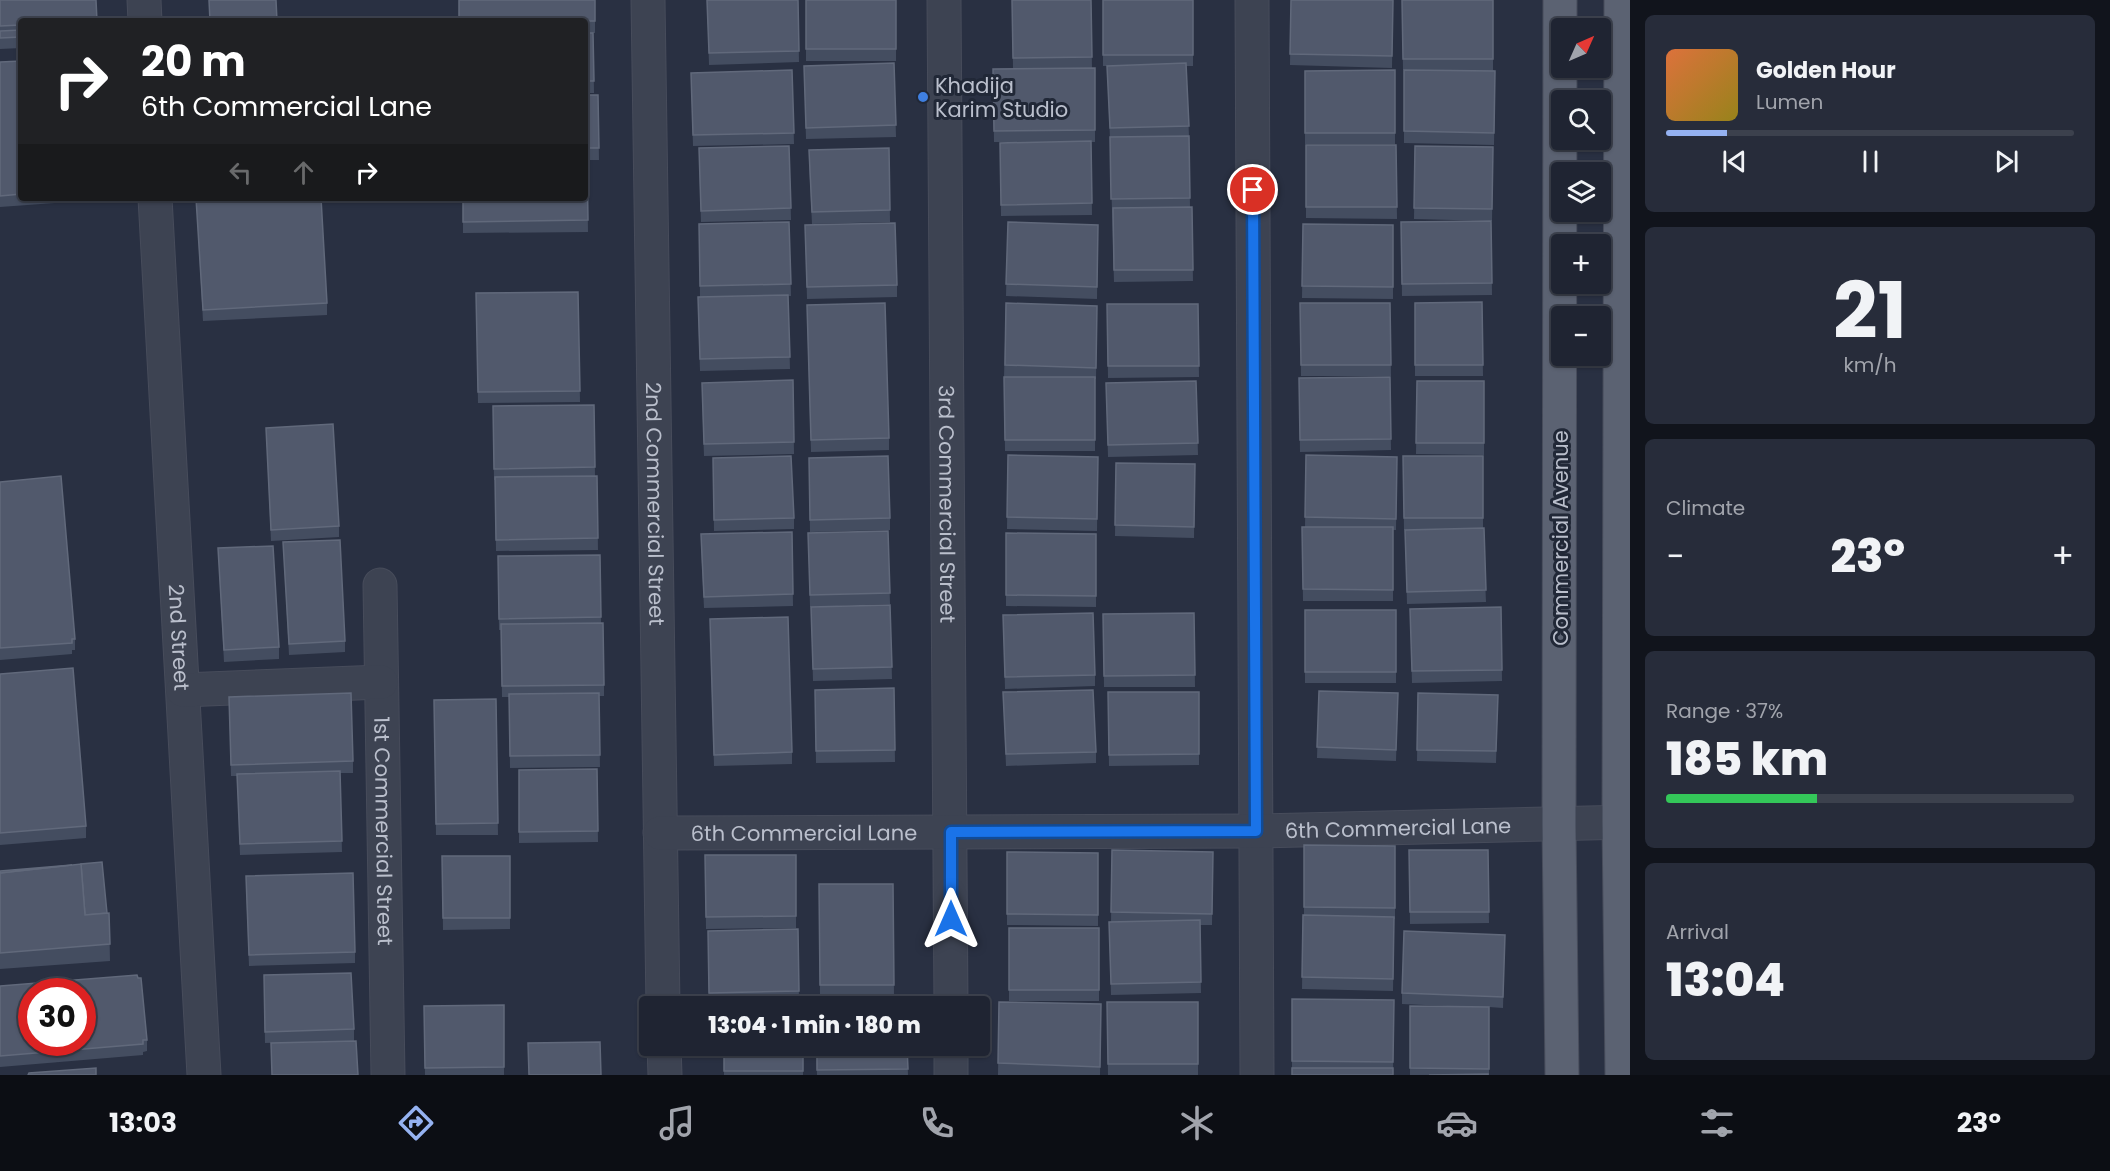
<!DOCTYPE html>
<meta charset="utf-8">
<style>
body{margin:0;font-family:Poppins,sans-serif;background:#272c3a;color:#f1f3f6;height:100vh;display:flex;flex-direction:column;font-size:22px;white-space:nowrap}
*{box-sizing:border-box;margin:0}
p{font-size:20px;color:#a1a4ac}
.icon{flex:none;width:33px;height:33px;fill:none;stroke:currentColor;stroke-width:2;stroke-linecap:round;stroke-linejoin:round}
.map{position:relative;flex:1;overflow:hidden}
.drawer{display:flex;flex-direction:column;gap:15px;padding:15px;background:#11141c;width:480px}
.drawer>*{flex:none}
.banner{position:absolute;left:18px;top:18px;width:570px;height:183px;border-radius:6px;box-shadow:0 2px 4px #0004,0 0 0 2px #3c414d;background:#202124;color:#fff;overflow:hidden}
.needle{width:39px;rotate:45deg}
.controls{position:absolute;left:1551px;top:18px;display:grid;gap:12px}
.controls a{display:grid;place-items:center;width:60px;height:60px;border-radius:6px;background:#1f2432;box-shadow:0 2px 4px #0004,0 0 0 2px #3c414d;font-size:30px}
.speed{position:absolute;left:18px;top:978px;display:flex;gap:12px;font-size:30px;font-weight:700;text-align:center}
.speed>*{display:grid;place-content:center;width:78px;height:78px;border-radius:50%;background:#1f2432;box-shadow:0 2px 4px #0004,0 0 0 2px #3c414d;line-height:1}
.speed .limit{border:9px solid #d22;background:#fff;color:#111}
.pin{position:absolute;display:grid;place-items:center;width:51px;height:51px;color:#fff;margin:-26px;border:3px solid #fff;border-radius:50%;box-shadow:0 2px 6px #0007}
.me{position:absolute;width:66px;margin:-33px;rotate:0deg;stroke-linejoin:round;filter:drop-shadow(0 0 4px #0008)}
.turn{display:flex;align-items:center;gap:21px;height:126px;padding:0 24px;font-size:27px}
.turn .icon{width:78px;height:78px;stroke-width:2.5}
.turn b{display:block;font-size:42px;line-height:51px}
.lanes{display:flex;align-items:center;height:57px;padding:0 24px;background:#0003;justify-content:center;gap:30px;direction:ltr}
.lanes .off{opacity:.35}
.big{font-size:45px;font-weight:800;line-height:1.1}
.drawer .tile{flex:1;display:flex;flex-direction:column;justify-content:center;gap:9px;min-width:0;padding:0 21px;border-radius:9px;background:#272c3a}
.drawer .dial{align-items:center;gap:0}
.dial b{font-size:78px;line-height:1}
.song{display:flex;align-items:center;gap:18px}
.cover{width:72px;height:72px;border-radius:9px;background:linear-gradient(135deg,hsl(20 70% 55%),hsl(50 70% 35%))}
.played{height:6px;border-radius:3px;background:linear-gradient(90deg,#95b2f1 15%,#3c414d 15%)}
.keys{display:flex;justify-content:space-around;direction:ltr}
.heat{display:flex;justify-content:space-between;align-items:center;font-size:33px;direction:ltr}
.charge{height:9px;border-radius:4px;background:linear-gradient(90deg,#34c759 37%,#3c414d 0)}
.trip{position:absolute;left:639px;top:996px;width:351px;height:60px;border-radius:6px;background:#1f2432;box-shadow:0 2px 4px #0004,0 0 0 2px #3c414d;font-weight:800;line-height:60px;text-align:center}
.tab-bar{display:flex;height:96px;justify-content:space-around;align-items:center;background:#0c0e14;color:#a1a4ac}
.tab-bar .icon{width:42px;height:42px}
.tab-bar .on{color:#95b2f1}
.tab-bar b{font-size:27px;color:#f1f3f6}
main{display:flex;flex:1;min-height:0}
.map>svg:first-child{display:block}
</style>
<main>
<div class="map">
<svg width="1630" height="1075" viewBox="0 0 1630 1075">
<rect width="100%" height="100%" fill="#293042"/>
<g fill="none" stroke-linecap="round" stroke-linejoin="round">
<defs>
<g id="minor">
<polyline points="144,0 145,21"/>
<path id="s1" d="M648 0 663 1006"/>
<path id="s2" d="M944 0 951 1006"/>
<polyline points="1252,0 1257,1075"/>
<path id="s3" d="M155 198 204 1075"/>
<path id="s4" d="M380 585 388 1075"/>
<polyline points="183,690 381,682"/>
<path id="s5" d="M660 833 1256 831 1630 822"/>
<polyline points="664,1046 665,1075"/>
<polyline points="951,1075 951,1046"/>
</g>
<g id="major">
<polyline points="1560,0 1559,825 1562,1075"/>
<polyline points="1621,0 1619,822 1622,1075"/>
</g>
</defs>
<use href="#minor" stroke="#474c5b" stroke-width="35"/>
<use href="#major" stroke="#474c5b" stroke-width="35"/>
<use href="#minor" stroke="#3d4352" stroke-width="33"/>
<use href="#major" stroke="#5b6272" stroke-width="33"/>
</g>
<g fill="#444d60">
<polygon points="0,0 21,21 21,48 0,49"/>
<polygon points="595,0 595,33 593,33 594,93 585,93 585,21"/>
<polygon points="707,0 798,0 799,62 709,65"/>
<rect x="806" y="0" width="90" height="61"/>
<polygon points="1012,0 1091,0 1092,69 1095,130 1095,142 1091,142 1092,215 1001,216 1000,143 1018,142 994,142 993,69 1013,69"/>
<polygon points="1103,0 1193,0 1193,66 1186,66 1189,136 1190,207 1192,207 1193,281 1114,282 1110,140 1107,66 1103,66"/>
<polygon points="1291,0 1393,0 1392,68 1290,65"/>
<polygon points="1402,0 1493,0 1493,70 1495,71 1494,145 1404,143 1404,70 1403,70"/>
<polygon points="21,61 21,198 82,198 82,201 0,207 0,62"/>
<polygon points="894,63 896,137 806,139 804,66"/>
<polygon points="792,70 794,144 693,146 691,73"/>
<polygon points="1395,70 1395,144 1305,144 1305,71"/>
<polygon points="585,95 598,95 599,160 587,160 588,232 463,233 463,198 585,198"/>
<polygon points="1306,145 1396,145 1397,219 1306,218"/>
<polygon points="789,146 791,220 701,222 699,160"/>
<polygon points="1415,146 1493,147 1492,221 1414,219"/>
<polygon points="889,148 890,222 812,224 809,162"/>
<polygon points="196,198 327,303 327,315 203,321"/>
<polygon points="1491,221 1492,295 1402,296 1401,222"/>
<polygon points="789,222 791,296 788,296 790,369 700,371 698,309 700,297 699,224"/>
<polygon points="1008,222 1098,225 1097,299 1006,296"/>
<polygon points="1303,224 1393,225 1393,299 1302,298"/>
<polygon points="805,225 897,285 897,297 807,299"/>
<polygon points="578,292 580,402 478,403 476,293"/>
<polygon points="1482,302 1483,376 1415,376 1415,303"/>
<polygon points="1006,303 1097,306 1096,379 1095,379 1095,451 1005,451 1004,377"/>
<polygon points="1300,303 1390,303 1391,376 1301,376"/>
<polygon points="1107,304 1198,304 1199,377 1108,378"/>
<polygon points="807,316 889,438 889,450 811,452"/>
<polygon points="1390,377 1391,450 1300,452 1299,378"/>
<polygon points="793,380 794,454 704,456 702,394"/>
<polygon points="1196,381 1198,455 1108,457 1106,383"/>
<polygon points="1417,381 1484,381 1484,455 1416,454"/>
<polygon points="594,405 595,476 597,476 598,550 496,551 495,480 494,480 493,406"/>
<polygon points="266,428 339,526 339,537 271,541"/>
<polygon points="1008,455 1098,457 1097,531 1007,529"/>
<polygon points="1306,455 1397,457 1396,530 1393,530 1393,601 1303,601 1302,527 1305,527"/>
<polygon points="1403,456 1483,456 1483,528 1486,602 1407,604 1405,530 1419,530 1404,530"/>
<polygon points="713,458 794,518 794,529 714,531"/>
<polygon points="809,458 890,518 890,530 810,532"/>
<polygon points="1116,463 1195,464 1194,538 1115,536"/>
<polygon points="0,482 75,639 75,650 72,650 72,654 0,660"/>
<polygon points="888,531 890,604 810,607 808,533"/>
<polygon points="792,532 793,606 704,608 701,546"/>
<polygon points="1006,533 1096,534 1096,607 1006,606"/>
<polygon points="283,542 345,641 345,652 289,655"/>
<polygon points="218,548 279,647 279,659 224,662"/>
<polygon points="600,555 601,623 604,685 604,696 599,696 600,767 510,768 509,697 502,697 501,630 499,630 498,556"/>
<polygon points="890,605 892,679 813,681 811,607"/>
<polygon points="1501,607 1502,681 1412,683 1410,609"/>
<rect x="1305" y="610" width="91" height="73"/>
<polygon points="1194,613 1195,687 1104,687 1103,614"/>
<polygon points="1003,615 1095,675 1095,686 1005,689"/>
<polygon points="710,630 792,752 792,764 714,766"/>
<polygon points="0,674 86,826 86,838 0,845"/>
<polygon points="894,688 895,762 816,763 815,690"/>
<polygon points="1319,691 1398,693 1396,761 1317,758"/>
<polygon points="1003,692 1096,752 1096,763 1006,766"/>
<polygon points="1108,692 1199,692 1199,765 1109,766"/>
<polygon points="1418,693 1498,695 1496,763 1417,761"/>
<polygon points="229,697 353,761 353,773 340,773 342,852 240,855 237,776 231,776"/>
<polygon points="496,699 498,835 436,835 434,700"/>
<polygon points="597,769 598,842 519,843 519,770"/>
<polygon points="1304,845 1395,846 1395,919 1394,919 1393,991 1302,989 1303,915 1304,915"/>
<polygon points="1112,850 1213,852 1212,925 1200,925 1201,993 1111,995 1109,922 1111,922"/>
<polygon points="1409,850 1488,850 1489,923 1410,924"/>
<polygon points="1007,852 1098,853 1098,926 1007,925"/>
<polygon points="705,855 796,855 796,928 706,929"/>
<polygon points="442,856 510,856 510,929 443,930"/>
<polygon points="0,871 107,913 109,913 110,961 0,969"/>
<polygon points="819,884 893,884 894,997 820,996"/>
<polygon points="246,887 355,952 355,963 249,966"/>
<rect x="1009" y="928" width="90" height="73"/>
<polygon points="798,929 799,1003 709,1005 708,931"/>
<polygon points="1505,935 1503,1008 1489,1007 1489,1075 1410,1075 1410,1006 1470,1007 1402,1004 1402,993"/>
<polygon points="264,975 354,1029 354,1041 265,1043"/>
<polygon points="0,986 147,1040 147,1051 143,1052 143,1055 0,1067"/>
<polygon points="1292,999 1394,1000 1393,1075 1292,1075"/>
<polygon points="999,1002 1101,1004 1100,1075 998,1075"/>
<polygon points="1107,1002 1198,1002 1198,1075 1108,1075"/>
<polygon points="504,1005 504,1075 425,1075 424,1006"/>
<rect x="724" y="1046" width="79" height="29"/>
<polygon points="816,1046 907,1046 908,1075 817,1075"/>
</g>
<g fill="#51596c" stroke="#61697b" stroke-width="1.5" fill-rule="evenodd">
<polygon points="0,0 96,0 97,21 21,21 21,25 0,26"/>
<polygon points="209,0 276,0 277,21 210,21"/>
<rect x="459" y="0" width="136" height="21"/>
<polygon points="707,0 798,0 799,51 709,53"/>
<rect x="806" y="0" width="90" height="49"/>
<polygon points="1012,0 1091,0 1092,57 1013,58"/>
<rect x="1103" y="0" width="90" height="55"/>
<polygon points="1291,0 1393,0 1392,56 1290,54"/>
<polygon points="1402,0 1493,0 1493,59 1403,59"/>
<polygon points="21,30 21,37 0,38 0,31"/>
<polygon points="585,33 593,33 594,81 585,81"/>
<polygon points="21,61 21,194 0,196 0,62"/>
<polygon points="894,63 896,125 806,128 804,66"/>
<polygon points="1186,63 1189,126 1110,128 1107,66"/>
<polygon points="1095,68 1095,130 994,131 993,69"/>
<polygon points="792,70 794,133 693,135 691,73"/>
<polygon points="1395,70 1395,133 1305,133 1305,71"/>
<polygon points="1404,70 1495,71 1494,133 1404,131"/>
<polygon points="585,95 598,95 599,148 585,148"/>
<polygon points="1189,136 1190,198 1111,199 1110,137"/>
<polygon points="1091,141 1092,203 1001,205 1000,143"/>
<polygon points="1306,145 1396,145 1397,207 1306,207"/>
<polygon points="789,146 791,208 701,211 699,148"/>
<polygon points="1415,146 1493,147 1492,209 1414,208"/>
<polygon points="889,148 890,210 812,212 809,150"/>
<polygon points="585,158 587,158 588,220 463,222 463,198 585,198"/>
<polygon points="196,198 321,198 327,303 203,310"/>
<polygon points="1192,207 1193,270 1114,270 1113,208"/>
<polygon points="1491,221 1492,283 1402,284 1401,222"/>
<polygon points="789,222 791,284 700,286 699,224"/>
<polygon points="1008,222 1098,225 1097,287 1006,284"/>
<polygon points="895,223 897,285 807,287 805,225"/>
<polygon points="1303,224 1393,225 1393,287 1302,286"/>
<polygon points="578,292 580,391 478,392 476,293"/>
<polygon points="788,295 790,357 700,359 698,297"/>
<polygon points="1482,302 1483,365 1415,365 1415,303"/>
<polygon points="885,303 889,438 811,440 807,305"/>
<polygon points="1006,303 1097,306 1096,368 1005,365"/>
<polygon points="1300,303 1390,303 1391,365 1301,365"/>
<polygon points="1107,304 1198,304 1199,366 1108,366"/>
<polygon points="1004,377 1095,377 1095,440 1005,440"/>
<polygon points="1390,377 1391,439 1300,440 1299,378"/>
<polygon points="793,380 794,442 704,444 702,383"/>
<polygon points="1196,381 1198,443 1108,445 1106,383"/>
<polygon points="1417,381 1484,381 1484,443 1416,443"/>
<polygon points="594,405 595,467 494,469 493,406"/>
<polygon points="333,424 339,526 271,530 266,428"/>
<polygon points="1008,455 1098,457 1097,519 1007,517"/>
<polygon points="1306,455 1397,457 1396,519 1305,517"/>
<polygon points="791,456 794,518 714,520 713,458"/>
<polygon points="888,456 890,518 810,520 809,458"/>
<polygon points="1403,456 1483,456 1483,518 1404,518"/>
<polygon points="1116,463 1195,464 1194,527 1115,525"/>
<polygon points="61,476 75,639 72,639 72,643 0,648 0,482"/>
<polygon points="597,476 598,538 496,540 495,477"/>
<polygon points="1302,527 1393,527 1393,590 1303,589"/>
<polygon points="1484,528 1486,590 1407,592 1405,530"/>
<polygon points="888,531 890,593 810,595 808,533"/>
<polygon points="792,532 793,594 704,597 701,534"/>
<polygon points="1006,533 1096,534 1096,596 1006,595"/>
<polygon points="340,540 345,641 289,644 283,542"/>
<polygon points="273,546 279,647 224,650 218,548"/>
<polygon points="600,555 601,617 499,619 498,556"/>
<polygon points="890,605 892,667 813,669 811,607"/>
<polygon points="1501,607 1502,670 1412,671 1410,609"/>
<rect x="1305" y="610" width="91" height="62"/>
<polygon points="1093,613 1095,675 1005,677 1003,615"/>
<polygon points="1194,613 1195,675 1104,676 1103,614"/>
<polygon points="788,617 792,752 714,755 710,619"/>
<polygon points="603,623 604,685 502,686 501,624"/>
<polygon points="73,668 86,826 0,833 0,674"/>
<polygon points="894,688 895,750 816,751 815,690"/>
<polygon points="1093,690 1096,752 1006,754 1003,692"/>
<polygon points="1319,691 1398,693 1396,750 1317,747"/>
<polygon points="1108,692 1199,692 1199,754 1109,755"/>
<polygon points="351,693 353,761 231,765 229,697"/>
<polygon points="599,693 600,755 510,756 509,694"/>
<polygon points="1418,693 1498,695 1496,751 1417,750"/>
<polygon points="496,699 498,823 436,824 434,700"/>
<polygon points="597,769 598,831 519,832 519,770"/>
<polygon points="340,771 342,841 240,844 237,774"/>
<polygon points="1304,845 1395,846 1395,908 1304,907"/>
<polygon points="1112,850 1213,852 1212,914 1111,912"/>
<polygon points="1409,850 1488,850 1489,912 1410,912"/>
<polygon points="1007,852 1098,853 1098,915 1007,914"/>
<polygon points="705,855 796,855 796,916 706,917"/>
<polygon points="442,856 510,856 510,918 443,918"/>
<polygon points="102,862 107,913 85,915 81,864"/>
<polygon points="81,864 85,915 109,913 110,944 0,953 0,873"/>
<polygon points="72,865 0,873 0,871"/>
<polygon points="353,873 355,952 249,955 246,876"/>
<polygon points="819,884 893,884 894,985 820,985"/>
<polygon points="1303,915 1394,917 1393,979 1302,977"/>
<polygon points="1200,920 1201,982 1111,984 1109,922"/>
<rect x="1009" y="928" width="90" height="62"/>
<polygon points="798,929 799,991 709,993 708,931"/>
<polygon points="1404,931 1505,935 1503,997 1402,993"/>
<polygon points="351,973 354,1029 265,1032 264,975"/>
<path d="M137 975 138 978H141L147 1040H143V1044L0 1056V986ZM32 992H82V1042H32Z"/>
<polygon points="1292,999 1394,1000 1393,1062 1292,1061"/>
<polygon points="999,1002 1101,1004 1100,1067 998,1063"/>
<polygon points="1107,1002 1198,1002 1198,1064 1108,1064"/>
<polygon points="504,1005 504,1067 425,1068 424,1006"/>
<polygon points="1410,1006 1489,1007 1489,1069 1410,1068"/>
<polygon points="356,1041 358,1075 272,1075 271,1043"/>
<polygon points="600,1042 601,1075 529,1075 528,1043"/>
<rect x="724" y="1046" width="79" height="25"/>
<polygon points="817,1046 907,1046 908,1069 817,1070"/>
<polygon points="96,1068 96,1075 28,1075 29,1073"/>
<rect x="1292" y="1068" width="101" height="7"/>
<polygon points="1488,1074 1488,1075 1429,1075"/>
</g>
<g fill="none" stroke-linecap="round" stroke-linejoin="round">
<defs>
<polyline id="route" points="951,919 951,832 1256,831 1253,190"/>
</defs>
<use href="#route" stroke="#114b97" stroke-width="15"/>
<use href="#route" stroke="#1a73e8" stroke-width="10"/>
</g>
<circle fill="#3f7fe0" stroke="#212837" stroke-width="2" cx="923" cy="97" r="6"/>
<g text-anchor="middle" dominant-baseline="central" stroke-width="6" stroke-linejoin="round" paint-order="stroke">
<g font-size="21" fill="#babfcc" stroke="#212837" text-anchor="start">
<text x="935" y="85">Khadija<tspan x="935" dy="24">Karim Studio</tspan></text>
</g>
<g font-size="21" fill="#babfcc" stroke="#212837">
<text stroke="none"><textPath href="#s1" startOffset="504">2nd Commercial Street</textPath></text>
<text stroke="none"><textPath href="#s2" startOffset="504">3rd Commercial Street</textPath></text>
<text transform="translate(1560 538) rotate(-90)">Commercial Avenue</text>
<text stroke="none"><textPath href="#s3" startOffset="440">2nd Street</textPath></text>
<text stroke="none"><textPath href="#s5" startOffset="738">6th Commercial Lane</textPath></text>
<text stroke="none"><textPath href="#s4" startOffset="246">1st Commercial Street</textPath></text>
<text stroke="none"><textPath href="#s5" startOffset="144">6th Commercial Lane</textPath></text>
</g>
</g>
</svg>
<div class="controls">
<a><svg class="needle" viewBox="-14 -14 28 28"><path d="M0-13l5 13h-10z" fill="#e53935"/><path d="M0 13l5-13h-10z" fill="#a1a4ac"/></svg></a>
<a><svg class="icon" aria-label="search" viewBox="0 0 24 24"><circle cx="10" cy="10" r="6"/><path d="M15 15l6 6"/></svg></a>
<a><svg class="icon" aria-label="layers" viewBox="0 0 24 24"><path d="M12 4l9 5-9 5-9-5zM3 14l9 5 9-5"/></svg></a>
<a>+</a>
<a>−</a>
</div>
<div class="speed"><div class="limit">30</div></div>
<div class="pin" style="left:1253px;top:190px;background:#d93025"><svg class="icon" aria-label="arrive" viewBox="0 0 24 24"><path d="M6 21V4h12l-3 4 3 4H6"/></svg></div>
<svg class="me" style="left:951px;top:919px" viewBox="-20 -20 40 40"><path d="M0-17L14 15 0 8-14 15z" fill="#1a73e8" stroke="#fff" stroke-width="4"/></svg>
<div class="trip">13:04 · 1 min · 180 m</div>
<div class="banner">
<div class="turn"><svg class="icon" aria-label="right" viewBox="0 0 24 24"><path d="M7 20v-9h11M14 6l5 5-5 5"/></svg><div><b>20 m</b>6th Commercial Lane</div></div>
<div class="lanes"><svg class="icon off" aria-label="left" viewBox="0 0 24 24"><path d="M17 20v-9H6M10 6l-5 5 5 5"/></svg><svg class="icon off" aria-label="ahead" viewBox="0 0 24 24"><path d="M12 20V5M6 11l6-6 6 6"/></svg><svg class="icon" aria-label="right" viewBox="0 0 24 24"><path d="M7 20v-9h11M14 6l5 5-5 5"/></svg></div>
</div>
</div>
<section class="drawer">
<div class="tile">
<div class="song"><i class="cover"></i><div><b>Golden Hour</b><p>Lumen</p></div></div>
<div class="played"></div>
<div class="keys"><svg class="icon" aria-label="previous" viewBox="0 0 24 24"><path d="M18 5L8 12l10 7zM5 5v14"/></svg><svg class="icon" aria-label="pause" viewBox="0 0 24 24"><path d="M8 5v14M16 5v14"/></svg><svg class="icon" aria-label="next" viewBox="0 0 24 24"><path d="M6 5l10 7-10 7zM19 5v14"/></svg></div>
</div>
<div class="tile dial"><b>21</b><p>km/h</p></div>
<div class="tile"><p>Climate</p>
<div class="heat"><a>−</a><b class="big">23°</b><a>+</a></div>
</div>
<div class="tile"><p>Range · 37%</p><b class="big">185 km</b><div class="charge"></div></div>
<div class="tile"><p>Arrival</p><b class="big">13:04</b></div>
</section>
</main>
<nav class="tab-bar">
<b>13:03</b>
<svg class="icon on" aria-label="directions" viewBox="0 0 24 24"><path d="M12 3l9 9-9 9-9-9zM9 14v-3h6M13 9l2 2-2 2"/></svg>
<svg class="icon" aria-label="music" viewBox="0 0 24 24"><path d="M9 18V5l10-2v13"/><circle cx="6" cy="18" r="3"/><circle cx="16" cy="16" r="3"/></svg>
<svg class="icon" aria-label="phone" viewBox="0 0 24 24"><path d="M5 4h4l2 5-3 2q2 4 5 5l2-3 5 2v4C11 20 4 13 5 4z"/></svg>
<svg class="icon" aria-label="climate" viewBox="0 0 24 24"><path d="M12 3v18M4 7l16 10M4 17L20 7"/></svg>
<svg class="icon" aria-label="car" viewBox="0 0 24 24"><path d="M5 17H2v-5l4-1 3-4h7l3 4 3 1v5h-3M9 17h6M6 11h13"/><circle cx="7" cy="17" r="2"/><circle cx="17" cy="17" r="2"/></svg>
<svg class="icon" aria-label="filters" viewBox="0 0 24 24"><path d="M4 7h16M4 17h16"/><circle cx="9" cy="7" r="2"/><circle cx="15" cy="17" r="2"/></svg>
<b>23°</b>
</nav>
